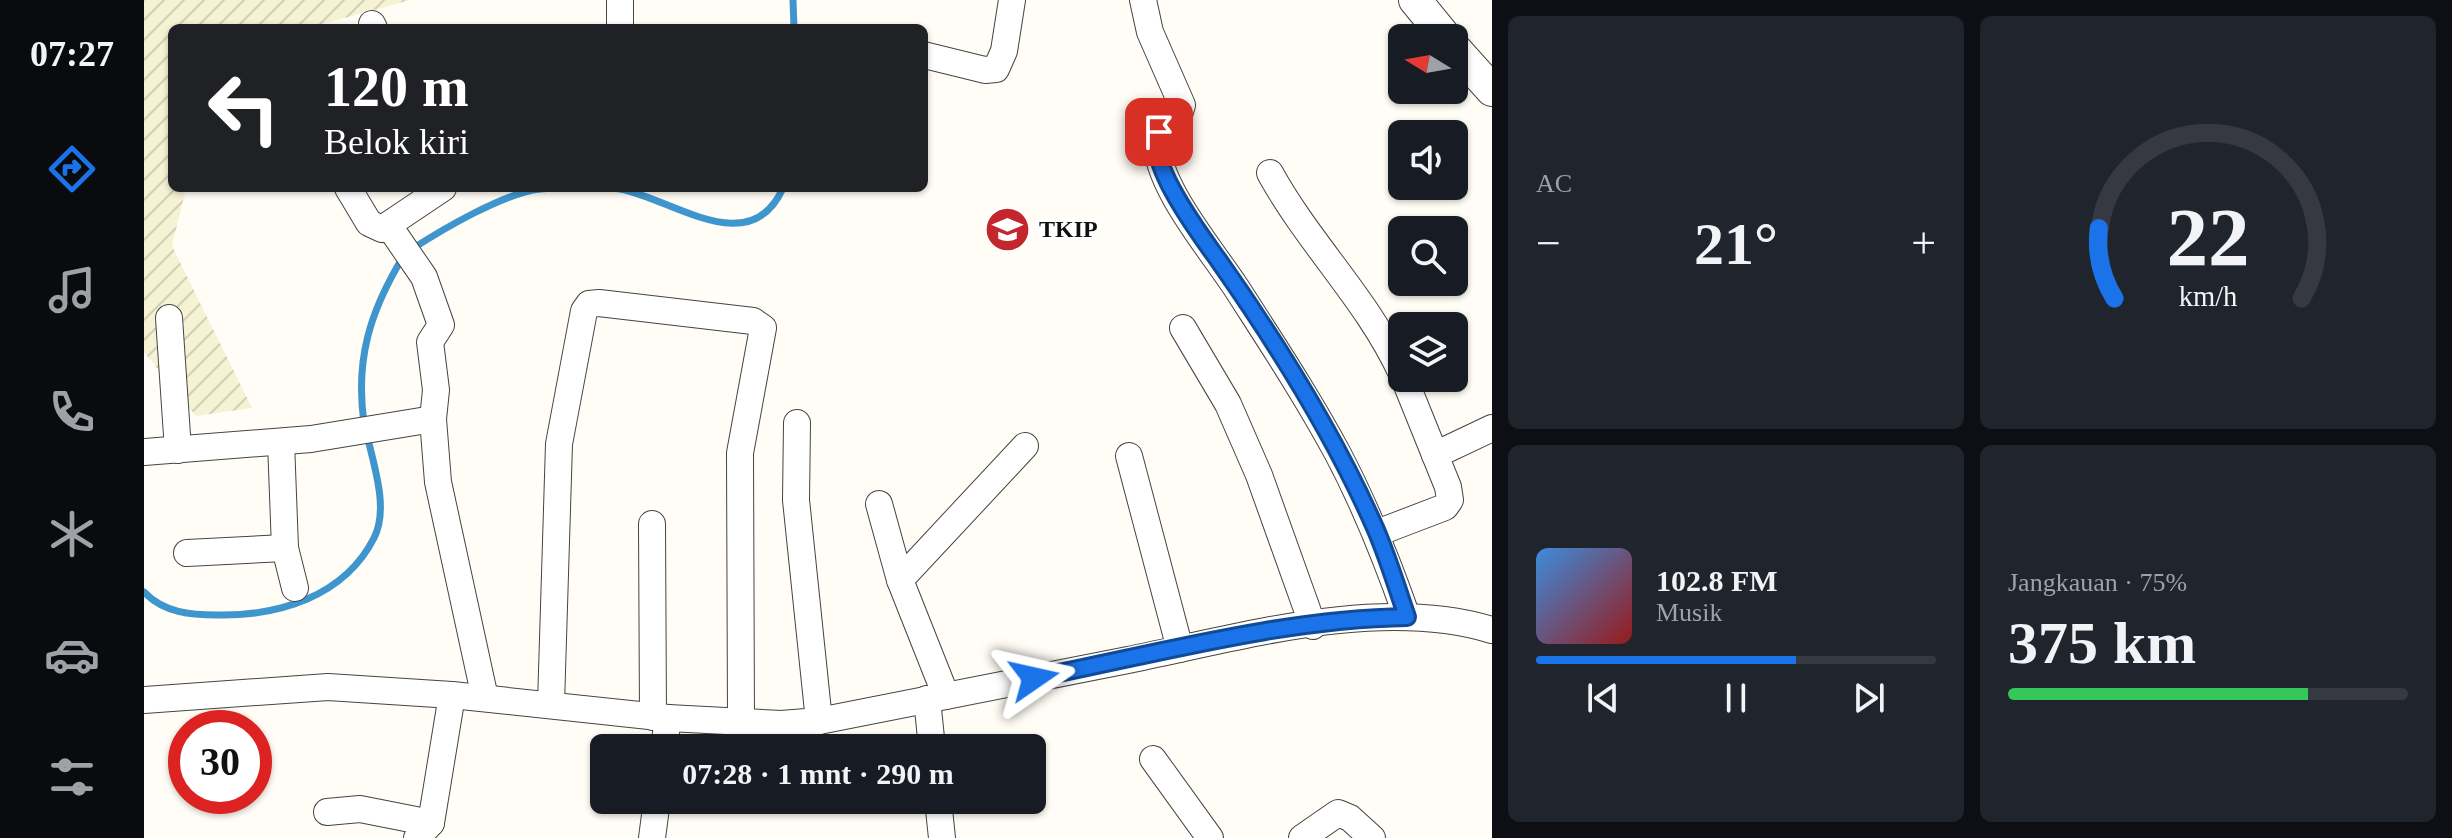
<!DOCTYPE html>
<html lang="id">
<meta charset="utf-8">
<style>
body{margin:0;font-family:"Times New Roman",serif;background:#20242c;color:#f1f3f6;height:100vh;display:flex;flex-direction:column;font-size:30px;white-space:nowrap}
*{box-sizing:border-box;margin:0}
p{font-size:26px;color:#9ea1a6}
.icon{flex:none;width:44px;height:44px;fill:none;stroke:currentColor;stroke-width:2;stroke-linecap:round;stroke-linejoin:round}
.map{position:relative;flex:1;overflow:hidden}
.drawer{display:flex;flex-direction:column;gap:16px;padding:16px;background:#0d0f14;width:960px}
.drawer>*{flex:none}
.hud{position:absolute;left:24px;top:24px;width:760px;height:168px;border-radius:12px;box-shadow:0 2px 6px #0004;background:#202124;color:#fff;overflow:hidden}
.needle{width:52px;rotate:281deg}
.controls{position:absolute;left:1244px;top:24px;display:grid;gap:16px}
.controls a{display:grid;place-items:center;width:80px;height:80px;border-radius:12px;background:#171b24;box-shadow:0 2px 6px #0004;font-size:40px}
.speed{position:absolute;left:24px;top:710px;display:flex;gap:16px;font-size:40px;font-weight:700;text-align:center}
.speed>*{display:grid;place-content:center;width:104px;height:104px;border-radius:50%;background:#171b24;box-shadow:0 2px 6px #0004;line-height:1}
.speed .limit{border:12px solid #d22;background:#fff;color:#111}
.pin{position:absolute;display:grid;place-items:center;width:68px;height:68px;color:#fff;margin:-34px;border-radius:16px;box-shadow:0 4px 12px #0006}
.me{position:absolute;width:88px;margin:-44px;rotate:79deg;stroke-linejoin:round;filter:drop-shadow(0 0 6px #0008)}
.turn{display:flex;align-items:center;gap:28px;height:168px;padding:0 24px;font-size:36px}
.turn .icon{width:104px;height:104px;stroke-width:2.5}
.turn b{display:block;font-size:56px;line-height:68px}
.big{font-size:60px;font-weight:700;line-height:1.1}
.drawer .card{flex:1;display:flex;flex-direction:column;justify-content:center;gap:12px;min-width:0;padding:0 28px;border-radius:12px;background:#20242c}
.drawer .dial{align-items:center;gap:0}
.dial svg{height:208px;overflow:visible;fill:none;stroke:#363941;stroke-width:7;stroke-linecap:round;text-anchor:middle}
.dial text{fill:#f1f3f6;stroke:none}
.song{display:flex;align-items:center;gap:24px}
.cover{width:96px;height:96px;border-radius:12px;background:linear-gradient(135deg,hsl(210 70% 55%),hsl(0 70% 35%))}
.played{height:8px;border-radius:4px;background:linear-gradient(90deg,#1a73e8 65%,#363941 65%)}
.keys{display:flex;justify-content:space-around;direction:ltr}
.heat{display:flex;justify-content:space-between;align-items:center;font-size:44px;direction:ltr}
.charge{height:12px;border-radius:6px;background:linear-gradient(90deg,#34c759 75%,#363941 0)}
.drawer .tiles{flex:1;display:grid;gap:16px;grid-template-columns:repeat(2,1fr)}
.trip{position:absolute;left:446px;top:734px;width:456px;height:80px;border-radius:12px;background:#171b24;box-shadow:0 2px 6px #0004;font-weight:700;line-height:80px;text-align:center}
main{display:flex;flex:1;min-height:0}
.menu{display:flex;flex-direction:column;width:144px;justify-content:space-around;align-items:center;background:#090b0e;color:#9ea1a6}
.menu .icon{width:56px;height:56px}
.menu .active{color:#1a73e8}
.menu b{font-size:36px;color:#f1f3f6}
.map>svg:first-child{display:block}
</style>
<main>
<nav class="menu">
<b>07:27</b>
<svg class="icon active" aria-label="directions" viewBox="0 0 24 24"><path d="M12 3l9 9-9 9-9-9zM9 14v-3h6M13 9l2 2-2 2"/></svg>
<svg class="icon" aria-label="music" viewBox="0 0 24 24"><path d="M9 18V5l10-2v13"/><circle cx="6" cy="18" r="3"/><circle cx="16" cy="16" r="3"/></svg>
<svg class="icon" aria-label="phone" viewBox="0 0 24 24"><path d="M5 4h4l2 5-3 2q2 4 5 5l2-3 5 2v4C11 20 4 13 5 4z"/></svg>
<svg class="icon" aria-label="climate" viewBox="0 0 24 24"><path d="M12 3v18M4 7l16 10M4 17L20 7"/></svg>
<svg class="icon" aria-label="car" viewBox="0 0 24 24"><path d="M5 17H2v-5l4-1 3-4h7l3 4 3 1v5h-3M9 17h6M6 11h13"/><circle cx="7" cy="17" r="2"/><circle cx="17" cy="17" r="2"/></svg>
<svg class="icon" aria-label="filters" viewBox="0 0 24 24"><path d="M4 7h16M4 17h16"/><circle cx="9" cy="7" r="2"/><circle cx="15" cy="17" r="2"/></svg>
</nav>
<div class="map">
<svg width="1348" height="838" viewBox="0 0 1348 838">
<defs>
<pattern id="farmland-furrows" width="10" height="10" patternUnits="userSpaceOnUse" patternTransform="scale(2)"><rect width="10" height="10" fill="#f6f3d4"/><path d="M-1 1l2-2M0 10L10 0M9 11l2-2" fill="none" stroke="#d2cfb5"/></pattern>
</defs>
<rect width="100%" height="100%" fill="#fffdf5"/>
<polygon fill="url(#farmland-furrows)" points="0,0 266,0 164,28 28,28 28,188 42,188 28,246 108,408 52,416 0,352"/>
<g fill="none" stroke-linecap="round" stroke-linejoin="round">
<g stroke="#3f96cf" stroke-width="7">
<polyline points="649,0 650,28"/>
<path d="M268 249C299 229 360 193 396 189 419 187 453 185 476 189 527 198 606 262 639 188"/>
<path d="M220 423C211 360 226 311 259 257"/>
<path d="M0 592C20 613 47 615 74 615 134 616 200 597 230 538 245 509 230 466 223 435"/>
</g>
<defs>
<g id="minor">
<polyline points="476,0 476,28"/>
<path d="M999 0 1006 32 1038 105 1035 115 1012 137C1011 186 1069 251 1095 292 1129 345 1164 398 1194 454 1222 507 1243 560 1263 617"/>
<polyline points="228,24 230,28"/>
<polyline points="780,55 841,70 852,69 860,51 868,0"/>
<path d="M1126 173C1165 244 1224 300 1258 374"/>
<polyline points="204,188 225,223 238,229 299,188"/>
<polyline points="245,226 280,277 297,325 286,342 292,390 289,419"/>
<polyline points="25,318 34,450"/>
<polyline points="1039,328 1084,404 1115,475 1169,626"/>
<polyline points="653,423 652,500 675,721"/>
<polyline points="137,442 141,548 151,588"/>
<polyline points="0,452 167,439 289,419 294,482 341,698"/>
<polyline points="1291,455 1348,428"/>
<polyline points="985,456 1036,649"/>
<polyline points="735,504 756,580 802,696"/>
<polyline points="508,524 509,717"/>
<polyline points="1233,533 1301,507 1306,500 1304,487 1260,378"/>
<polyline points="43,553 141,548"/>
<polyline points="756,580 881,446"/>
<polyline points="783,699 788,748"/>
<path d="M0 700 184 687 308 695 524 718 637 724 675 721C778 700 881 680 984 660 1097 637 1235 596 1348 630"/>
<polyline points="407,704 415,444 440,311 445,304 455,303 609,321 619,328 596,453 597,722"/>
<polyline points="520,748 524,718"/>
<polyline points="1009,759 1066,838"/>
<polyline points="794,800 798,838"/>
<polyline points="183,812 216,809 287,823"/>
<polyline points="273,838 287,823 308,695"/>
<polyline points="508,838 513,800"/>
<polyline points="1158,838 1194,813 1206,818 1228,838"/>
</g>
<g id="tertiary">
<polyline points="1271,0 1302,38"/>
<polyline points="1310,48 1348,90"/>
</g>
</defs>
<use href="#minor" stroke="#444" stroke-width="28"/>
<use href="#tertiary" stroke="#444" stroke-width="34"/>
<use href="#minor" stroke="#fff" stroke-width="26"/>
<use href="#tertiary" stroke="#fff" stroke-width="32"/>
</g>
<g fill="none" stroke-linecap="round" stroke-linejoin="round">
<defs>
<path id="route" d="M890 678C1012 654 1138 619 1263 617 1253 588 1244 558 1232 530 1191 436 1134 345 1075 261 1058 237 1000 161 1015 132"/>
</defs>
<use href="#route" stroke="#114b97" stroke-width="20"/>
<use href="#route" stroke="#1a73e8" stroke-width="14"/>
</g>
<defs>
<symbol id="school-disc" viewBox="-11 -11 22 22"><circle r="9.5" fill="#c4262e" stroke="#fff"/><path d="M0-5L7-2L0 1L-7-2ZM-4 1L0 2.5L4 1V4Q0 6-4 4Z" fill="#fff"/></symbol>
</defs>
<g fill-rule="evenodd">
<use href="#school-disc" x="838" y="204" width="51" height="51"/>
</g>
<g text-anchor="middle" dominant-baseline="central" stroke-width="8" stroke-linejoin="round" paint-order="stroke">
<g font-size="24" font-weight="bold" fill="#111" stroke="#fff" text-anchor="start">
<text x="895" y="229">TKIP</text>
</g>
</g>
</svg>
<div class="controls">
<a><svg class="needle" viewBox="-14 -14 28 28"><path d="M0-13l5 13h-10z" fill="#e53935"/><path d="M0 13l5-13h-10z" fill="#9ea1a6"/></svg></a>
<a><svg class="icon" aria-label="sound" viewBox="0 0 24 24"><path d="M4 9h4l5-4v14l-5-4H4zM17 9q2 3 0 6"/></svg></a>
<a><svg class="icon" aria-label="search" viewBox="0 0 24 24"><circle cx="10" cy="10" r="6"/><path d="M15 15l6 6"/></svg></a>
<a><svg class="icon" aria-label="layers" viewBox="0 0 24 24"><path d="M12 4l9 5-9 5-9-5zM3 14l9 5 9-5"/></svg></a>
</div>
<div class="speed"><div class="limit">30</div></div>
<div class="pin" style="left:1015px;top:132px;background:#d93025"><svg class="icon" aria-label="arrive" viewBox="0 0 24 24"><path d="M6 21V4h12l-3 4 3 4H6"/></svg></div>
<svg class="me" style="left:890px;top:678px" viewBox="-20 -20 40 40"><path d="M0-17L14 15 0 8-14 15z" fill="#1a73e8" stroke="#fff" stroke-width="4"/></svg>
<div class="trip">07:28 · 1 mnt · 290 m</div>
<div class="hud">
<div class="turn"><svg class="icon" aria-label="left" viewBox="0 0 24 24"><path d="M17 20v-9H6M10 6l-5 5 5 5"/></svg><div><b>120 m</b>Belok kiri</div></div>
</div>
</div>
<section class="drawer">
<div class="tiles">
<div class="card"><p>AC</p>
<div class="heat"><a>−</a><b class="big">21°</b><a>+</a></div>
</div>
<div class="card dial"><svg viewBox="0 0 100 80">
<path d="M14 69A42 42 0 1 1 86 69"/>
<path d="M14 69A42 42 0 0 1 8 42" stroke="#1a73e8"/>
<text x="50" y="56" font-size="32" font-weight="700">22</text>
<text x="50" y="72" font-size="11">km/h</text>
</svg></div>
<div class="card">
<div class="song"><i class="cover"></i><div><b>102.8 FM</b><p>Musik</p></div></div>
<div class="played"></div>
<div class="keys"><svg class="icon" aria-label="previous" viewBox="0 0 24 24"><path d="M18 5L8 12l10 7zM5 5v14"/></svg><svg class="icon" aria-label="pause" viewBox="0 0 24 24"><path d="M8 5v14M16 5v14"/></svg><svg class="icon" aria-label="next" viewBox="0 0 24 24"><path d="M6 5l10 7-10 7zM19 5v14"/></svg></div>
</div>
<div class="card"><p>Jangkauan · 75%</p><b class="big">375 km</b><div class="charge"></div></div>
</div>
</section>
</main>
